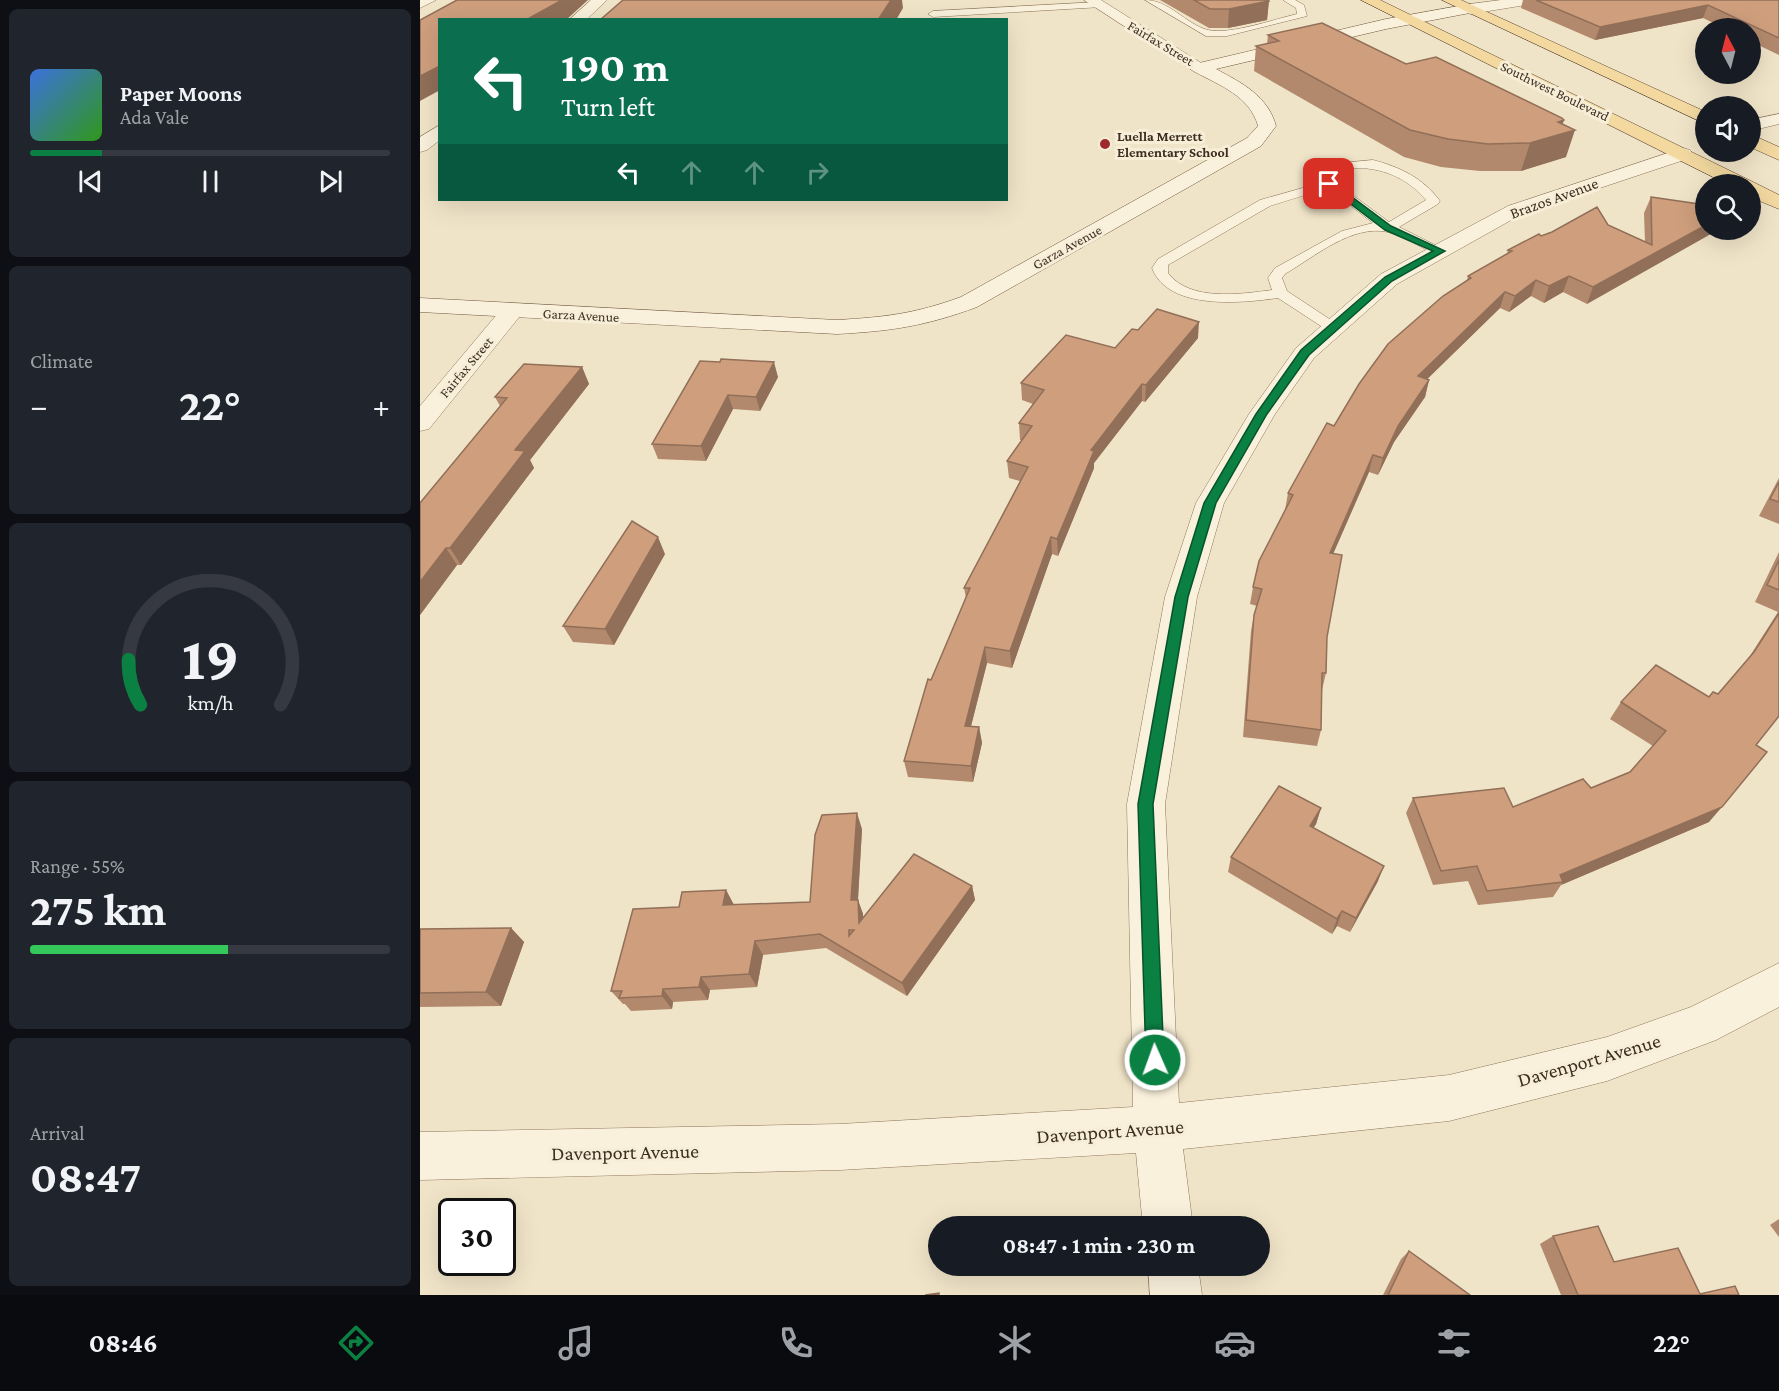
<!DOCTYPE html>
<meta charset="utf-8">
<style>
body{margin:0;font-family:"Crimson Pro",serif;background:#20242c;color:#f1f3f6;height:100vh;display:flex;flex-direction:column;font-size:22px;white-space:nowrap}
*{box-sizing:border-box;margin:0}
p{font-size:20px;color:#9ea1a6}
.icon{flex:none;width:33px;height:33px;fill:none;stroke:currentColor;stroke-width:2;stroke-linecap:round;stroke-linejoin:round}
.map{position:relative;flex:1;overflow:hidden}
.side{display:flex;flex-direction:column;gap:9px;padding:9px;background:#0d0f14;width:420px}
.side>*{flex:none}
.top-card{position:absolute;left:18px;top:18px;width:570px;height:183px;border-radius:0px;box-shadow:0 6px 24px #0002;background:#0b6e4f;color:#fff;overflow:hidden}
.needle{width:39px;rotate:353deg}
.controls{position:absolute;left:1275px;top:18px;display:grid;gap:12px}
.controls a{display:grid;place-items:center;width:66px;height:66px;border-radius:50%;background:#171b24;box-shadow:0 6px 24px #0002;font-size:30px}
.speed{position:absolute;left:18px;top:1198px;display:flex;gap:12px;font-size:30px;font-weight:700;text-align:center}
.speed>*{display:grid;place-content:center;width:78px;height:78px;border-radius:50%;background:#171b24;box-shadow:0 6px 24px #0002;line-height:1}
.speed .limit{border:3px solid #111;border-radius:9px;background:#fff;color:#111}
.pin{position:absolute;display:grid;place-items:center;width:51px;height:51px;color:#fff;margin:-26px;border-radius:12px;box-shadow:0 3px 9px #0006}
.me{position:absolute;width:66px;margin:-33px;rotate:358deg;stroke-linejoin:round;filter:drop-shadow(0 0 4px #0008)}
.turn{display:flex;align-items:center;gap:21px;height:126px;padding:0 24px;font-size:27px}
.turn .icon{width:78px;height:78px;stroke-width:2.5}
.turn b{display:block;font-size:42px;line-height:51px}
.lanes{display:flex;align-items:center;height:57px;padding:0 24px;background:#0003;justify-content:center;gap:30px;direction:ltr}
.lanes .off{opacity:.35}
.big{font-size:45px;font-weight:700;line-height:1.1}
.side .widget{flex:1;display:flex;flex-direction:column;justify-content:center;gap:9px;min-width:0;padding:0 21px;border-radius:9px;background:#20242c}
.side .dial{align-items:center;gap:0}
.dial svg{height:156px;overflow:visible;fill:none;stroke:#363941;stroke-width:7;stroke-linecap:round;text-anchor:middle}
.dial text{fill:#f1f3f6;stroke:none}
.song{display:flex;align-items:center;gap:18px}
.cover{width:72px;height:72px;border-radius:9px;background:linear-gradient(135deg,hsl(220 70% 55%),hsl(110 70% 35%))}
.played{height:6px;border-radius:3px;background:linear-gradient(90deg,#0b8043 20%,#363941 20%)}
.keys{display:flex;justify-content:space-around;direction:ltr}
.heat{display:flex;justify-content:space-between;align-items:center;font-size:33px;direction:ltr}
.charge{height:9px;border-radius:4px;background:linear-gradient(90deg,#34c759 55%,#363941 0)}
.trip{position:absolute;left:508px;top:1216px;width:342px;height:60px;border-radius:30px;background:#171b24;box-shadow:0 6px 24px #0002;font-weight:700;line-height:60px;text-align:center}
.tabs{display:flex;height:96px;justify-content:space-around;align-items:center;background:#090b0e;color:#9ea1a6}
.tabs .icon{width:42px;height:42px}
.tabs .active{color:#0b8043}
.tabs b{font-size:27px;color:#f1f3f6}
main{display:flex;flex:1;min-height:0}
.map>svg:first-child{display:block}
</style>
<main>
<section class="side">
<div class="widget">
<div class="song"><i class="cover"></i><div><b>Paper Moons</b><p>Ada Vale</p></div></div>
<div class="played"></div>
<div class="keys"><svg class="icon" aria-label="previous" viewBox="0 0 24 24"><path d="M18 5L8 12l10 7zM5 5v14"/></svg><svg class="icon" aria-label="pause" viewBox="0 0 24 24"><path d="M8 5v14M16 5v14"/></svg><svg class="icon" aria-label="next" viewBox="0 0 24 24"><path d="M6 5l10 7-10 7zM19 5v14"/></svg></div>
</div>
<div class="widget"><p>Climate</p>
<div class="heat"><a>−</a><b class="big">22°</b><a>+</a></div>
</div>
<div class="widget dial"><svg viewBox="0 0 100 80">
<path d="M14 69A42 42 0 1 1 86 69"/>
<path d="M14 69A42 42 0 0 1 8 46" stroke="#0b8043"/>
<text x="50" y="56" font-size="32" font-weight="700">19</text>
<text x="50" y="72" font-size="11">km/h</text>
</svg></div>
<div class="widget"><p>Range · 55%</p><b class="big">275 km</b><div class="charge"></div></div>
<div class="widget"><p>Arrival</p><b class="big">08:47</b></div>
</section>
<div class="map">
<svg width="1359" height="1295" viewBox="0 0 1359 1295">
<rect width="100%" height="100%" fill="#f0e4c8"/>
<g fill="none" stroke-linecap="round" stroke-linejoin="round">
<defs>
<g id="lane">
<path d="M725 0C750 0 765 24 788 30 810 35 855 19 877 14L876 8 863 0H875L884 5 887 16 807 36H786Z"/>
<polygon points="679,2 682,3 682,7 513,17 508,14 513,11"/>
<path d="M953 160C980 167 1003 178 1020 201L1018 204 979 227 1027 251 1020 255 1015 254C1000 247 984 236 968 232 932 224 894 257 865 274L862 278 867 291 917 324 920 327 917 330H907L858 298C823 303 748 311 732 268L738 259 840 200 900 183 898 174 905 168 921 163ZM934 168C961 167 988 178 1006 200L969 222 911 179 914 173ZM908 188 953 223 922 231 855 268 848 278 852 290C821 294 770 302 748 273V265L850 206Z"/>
</g>
<g id="street">
<polygon points="0,0 16,0 0,8"/>
<polygon points="171,0 187,0 166,20 149,20"/>
<polygon points="664,0 681,0 789,68 781,73 775,72"/>
<polygon points="1081,0 1119,0 1112,4 1050,14 1042,9 1050,4"/>
<polygon points="1359,114 1359,124 1330,131 1330,120"/>
<polygon points="20,125 20,140 7,150 0,152 0,137"/>
<polygon points="1263,148 1270,150 1273,154 1270,158 1102,214 977,284 894,358 855,414 804,503 777,597 745,804 759,1103 1029,1075 1187,1037 1271,1007 1359,963 1359,1007 1296,1040 1187,1081 1029,1121 763,1149 773,1227 723,1227 716,1153 420,1170 0,1180 0,1132 420,1124 713,1107 707,804 745,597 776,503 829,414 876,348 961,274 1088,206"/>
<polygon points="92,304 100,306 104,311 100,316 9,429 0,431 0,406 84,306"/>
<polygon points="728,1266 778,1266 782,1295 730,1295"/>
</g>
<path id="secondary" d="M1050 4 1055 6 1058 9 1055 12 966 29 796 69C822 83 848 96 856 126L841 146 557 307C505 326 473 331 417 334L0 312V298L417 320C466 317 494 314 541 297L827 138 838 126C830 96 799 85 775 72L773 68 775 64 966 19Z"/>
<g id="primary">
<polygon points="941,0 960,0 1329,180 1359,195 1359,209 1330,197 1330,184 1307,184"/>
<polygon points="1022,0 1041,0 1286,112 1286,124"/>
<polygon points="1330,134 1359,147 1359,160 1330,147"/>
</g>
</defs>
<use href="#lane" stroke="#8d765c" stroke-width="1"/>
<use href="#street" stroke="#8d765c" stroke-width="1"/>
<use href="#secondary" stroke="#6f573f" stroke-width="1"/>
<use href="#primary" stroke="#5b4430" stroke-width="1"/>
<use href="#lane" fill="#faf1dc" fill-rule="evenodd"/>
<use href="#street" fill="#faf1dc" fill-rule="evenodd"/>
<use href="#secondary" fill="#faf1dc" fill-rule="evenodd"/>
<use href="#primary" fill="#f3d9a0" fill-rule="evenodd"/>
</g>
<g fill="#b2896c">
<polygon points="740,0 849,0 847,20 808,28 789,28"/>
<polygon points="1103,0 1359,0 1359,55 1330,41 1330,28 1304,28 1283,18 1175,40 1101,8"/>
<polygon points="848,35 986,64 1144,120 1142,124 1146,157 1101,171 1060,171 1021,167 984,157 834,71 836,46 847,44"/>
<polygon points="1231,197 1286,205 1167,304 1143,292 1124,303 1111,296 1089,312 1080,308 1007,379 1009,380 1005,397 974,442 958,475 949,472 913,554 907,637 906,673 902,690 901,730 897,746 823,737 831,631 834,615 837,606 830,604 833,587 865,510 868,493 914,426 1047,280 1048,276 1087,254 1088,250 1121,236 1188,225 1225,242 1224,213"/>
<polygon points="718,330 778,338 725,402 722,401 674,463 674,468 638,556 632,554 592,668 567,663 551,726 559,727 562,743 553,782 488,777 484,761 511,680 546,598 544,588 600,481 589,478 587,461 602,440 600,440 599,423 613,404 602,400 601,383 695,348"/>
<polygon points="280,361 358,377 340,411 313,409 286,461 238,459 232,444"/>
<polygon points="162,367 169,384 110,460 114,468 41,565 37,565 0,615 80,406 75,397"/>
<polygon points="1359,478 1359,524 1339,516"/>
<polygon points="1359,552 1359,716 1336,745 1289,822 1141,885 1133,897 1058,905 1048,881 1013,885 986,813 993,798 1093,807 1171,788 1210,772 1233,746 1190,719 1201,702 1289,697 1298,694 1328,659 1358,612 1335,602"/>
<polygon points="245,554 194,645 153,642 143,626"/>
<polygon points="901,808 896,824 893,828 958,881 930,932 917,926 912,934 808,872 811,857"/>
<polygon points="442,829 438,900 443,914 443,917 552,886 555,900 487,996 406,948 343,955 337,987 290,990 288,1000 253,1002 252,1009 211,1011 205,1004 203,1004 191,991 259,907 306,890 314,905 390,902"/>
<polygon points="91,928 104,942 81,1006 0,1007 0,929"/>
<polygon points="1359,1219 1359,1237 1350,1225"/>
<polygon points="1133,1236 1194,1262 1280,1294 1319,1295 1141,1295 1120,1244"/>
<polygon points="989,1251 1050,1295 963,1295 981,1259"/>
</g>
<g fill="#916f58">
<polygon points="142,0 168,0 146,20 106,20"/>
<polygon points="471,0 482,0 483,8 476,20 458,20"/>
<polygon points="832,0 849,0 847,20 808,28 809,9"/>
<polygon points="1288,5 1283,18 1175,40 1180,27"/>
<polygon points="20,66 20,90 0,101 0,76"/>
<polygon points="1144,120 1139,135 1155,130 1146,157 1101,171 1110,143 1138,122"/>
<polygon points="1286,225 1286,230 1298,230 1167,304 1173,287"/>
<polygon points="1149,276 1143,292 1124,303 1129,286"/>
<polygon points="1116,280 1111,296 1089,312 1095,296"/>
<polygon points="1085,292 1080,308 993,393 998,376"/>
<polygon points="779,322 778,338 725,402 726,385"/>
<polygon points="354,362 358,377 340,411 336,397"/>
<polygon points="162,367 169,384 110,460 114,468 41,565 30,548 95,450"/>
<polygon points="1009,380 1005,397 974,442 958,475 963,458 978,426"/>
<polygon points="722,384 722,401 674,463 674,468 638,556 637,539 671,450"/>
<polygon points="308,395 313,409 286,461 281,446"/>
<polygon points="953,455 949,472 906,570 910,553"/>
<polygon points="238,537 245,554 194,645 185,629"/>
<polygon points="631,537 632,554 592,668 590,651"/>
<polygon points="26,548 37,565 0,615 0,582"/>
<polygon points="565,647 567,663 547,742 545,726"/>
<polygon points="559,727 562,743 553,782 551,766"/>
<polygon points="1302,807 1289,822 1141,885 1143,882 1140,875"/>
<polygon points="901,808 896,824 885,841 890,826"/>
<polygon points="437,813 442,829 437,915 431,900"/>
<polygon points="964,866 958,881 930,932 936,918"/>
<polygon points="552,886 555,900 487,996 482,983"/>
<polygon points="306,890 314,905 303,905"/>
<polygon points="438,900 443,914 445,937 439,923"/>
<polygon points="922,911 917,926 912,934 917,919"/>
<polygon points="91,928 104,942 81,1006 66,992"/>
<polygon points="335,941 343,955 337,987 329,974"/>
<polygon points="281,977 290,990 288,1000 279,987"/>
<polygon points="243,989 253,1002 252,1009 242,996"/>
</g>
<g fill="#cf9f7d" stroke="#916f58" stroke-width="1.5" fill-rule="evenodd">
<polygon points="37,0 142,0 106,20 20,20 20,66 0,76 0,20"/>
<polygon points="203,0 471,0 458,20 180,20"/>
<polygon points="774,0 848,0 849,1 809,9 790,9"/>
<polygon points="1116,0 1359,0 1359,38 1288,5 1180,27"/>
<polygon points="902,23 986,64 1016,57 1142,118 1144,120 1138,122 1155,130 1110,143 1068,144 1028,139 990,130 836,46 859,41 848,35"/>
<polygon points="1231,197 1286,205 1286,225 1173,287 1149,276 1129,286 1116,280 1095,296 1085,292 998,376 1009,380 978,426 963,458 953,455 910,553 922,555 907,637 906,673 902,673 901,730 826,720 834,615 842,589 833,587 839,561 873,495 868,493 907,423 914,426 939,384 968,344 1023,296 1051,278 1048,276 1092,251 1088,250 1119,234 1121,236 1132,232 1177,207 1188,225 1232,245"/>
<polygon points="737,309 779,322 726,385 722,384 671,450 674,451 637,539 631,537 590,651 565,647 545,726 559,727 551,766 484,761 508,679 511,680 550,588 544,588 608,467 587,461 612,426 599,423 624,390 601,383 646,335 695,348 712,329 718,330"/>
<polygon points="301,359 354,362 336,397 308,395 281,446 232,444 280,361 300,362"/>
<polygon points="104,364 162,367 95,450 105,451 30,548 26,548 0,582 0,503 87,398 75,397"/>
<polygon points="1359,482 1359,502 1350,499"/>
<polygon points="212,521 238,537 185,629 143,626"/>
<polygon points="1359,560 1359,590 1347,585"/>
<polygon points="1359,613 1359,716 1336,745 1347,752 1302,807 1140,875 1143,882 1067,891 1057,866 1021,871 993,798 1084,788 1093,807 1163,779 1171,788 1210,772 1246,731 1201,702 1236,665 1289,697 1293,692 1298,694 1334,652"/>
<polygon points="859,786 901,808 890,826 964,866 936,918 922,911 917,919 811,857"/>
<path d="M437 813 431 900H438L439 923 494 854 552 886 482 983 400 934 335 941 329 974 281 977 279 987 243 989 242 996 199 998 202 991H191L213 909 259 907 262 892 306 890 303 905 390 902 395 835 402 815ZM429 930H434L429 936Z"/>
<polygon points="91,928 66,992 0,993 0,929"/>
<polygon points="1178,1226 1194,1262 1258,1248 1280,1294 1315,1286 1319,1295 1158,1295 1133,1236"/>
<polygon points="989,1251 1050,1295 968,1295"/>
<polygon points="519,1293 519,1295 505,1295"/>
</g>
<polygon fill="#0b8043" stroke="#07532c" stroke-width="1.5" points="907,182 912,182 971,226 1025,251 972,281 889,355 847,414 796,503 768,597 733,804 744,1060 741,1066 735,1069 728,1066 726,1060 718,804 755,597 784,503 836,414 881,350 965,277 1013,251 965,230 907,186"/>
<circle fill="#9e2a2b" stroke="#f7eed8" stroke-width="2" cx="685" cy="144" r="6"/>
<g text-anchor="middle" dominant-baseline="central" stroke-width="6" stroke-linejoin="round" paint-order="stroke">
<g font-size="14" fill="#3d2e20" stroke="#f7eed8">
<text transform="translate(741 43) rotate(31)">Fairfax Street</text>
<text transform="translate(1135 91) rotate(26)">Southwest Boulevard</text>
<text transform="translate(647 247) rotate(-29)">Garza Avenue</text>
<text transform="translate(161 315) rotate(3)">Garza Avenue</text>
<text transform="translate(46 367) rotate(-50)">Fairfax Street</text>
</g>
<g font-size="14" font-weight="bold" fill="#3d2e20" stroke="#f7eed8" text-anchor="start">
<text x="697" y="136">Luella Merrett<tspan x="697" dy="16">Elementary School</tspan></text>
</g>
<g font-size="16" fill="#3d2e20" stroke="#f7eed8">
<text transform="translate(1134 198) rotate(-20)">Brazos Avenue</text>
</g>
<g font-size="20" fill="#3d2e20" stroke="#f7eed8">
<text transform="translate(1169 1060) rotate(-16)">Davenport Avenue</text>
<text transform="translate(690 1131) rotate(-4)">Davenport Avenue</text>
<text transform="translate(205 1152) rotate(-1)">Davenport Avenue</text>
</g>
</g>
</svg>
<div class="controls">
<a><svg class="needle" viewBox="-14 -14 28 28"><path d="M0-13l5 13h-10z" fill="#e53935"/><path d="M0 13l5-13h-10z" fill="#9ea1a6"/></svg></a>
<a><svg class="icon" aria-label="sound" viewBox="0 0 24 24"><path d="M4 9h4l5-4v14l-5-4H4zM17 9q2 3 0 6"/></svg></a>
<a><svg class="icon" aria-label="search" viewBox="0 0 24 24"><circle cx="10" cy="10" r="6"/><path d="M15 15l6 6"/></svg></a>
</div>
<div class="speed"><div class="limit">30</div></div>
<div class="pin" style="left:909px;top:184px;background:#d93025"><svg class="icon" aria-label="arrive" viewBox="0 0 24 24"><path d="M6 21V4h12l-3 4 3 4H6"/></svg></div>
<svg class="me" style="left:735px;top:1060px" viewBox="-20 -20 40 40"><circle r="17" fill="#0b8043" stroke="#fff" stroke-width="3"/><path d="M0-11L8 9 0 5-8 9z" fill="#fff"/></svg>
<div class="trip">08:47 · 1 min · 230 m</div>
<div class="top-card">
<div class="turn"><svg class="icon" aria-label="left" viewBox="0 0 24 24"><path d="M17 20v-9H6M10 6l-5 5 5 5"/></svg><div><b>190 m</b>Turn left</div></div>
<div class="lanes"><svg class="icon" aria-label="left" viewBox="0 0 24 24"><path d="M17 20v-9H6M10 6l-5 5 5 5"/></svg><svg class="icon off" aria-label="ahead" viewBox="0 0 24 24"><path d="M12 20V5M6 11l6-6 6 6"/></svg><svg class="icon off" aria-label="ahead" viewBox="0 0 24 24"><path d="M12 20V5M6 11l6-6 6 6"/></svg><svg class="icon off" aria-label="right" viewBox="0 0 24 24"><path d="M7 20v-9h11M14 6l5 5-5 5"/></svg></div>
</div>
</div>
</main>
<nav class="tabs">
<b>08:46</b>
<svg class="icon active" aria-label="directions" viewBox="0 0 24 24"><path d="M12 3l9 9-9 9-9-9zM9 14v-3h6M13 9l2 2-2 2"/></svg>
<svg class="icon" aria-label="music" viewBox="0 0 24 24"><path d="M9 18V5l10-2v13"/><circle cx="6" cy="18" r="3"/><circle cx="16" cy="16" r="3"/></svg>
<svg class="icon" aria-label="phone" viewBox="0 0 24 24"><path d="M5 4h4l2 5-3 2q2 4 5 5l2-3 5 2v4C11 20 4 13 5 4z"/></svg>
<svg class="icon" aria-label="climate" viewBox="0 0 24 24"><path d="M12 3v18M4 7l16 10M4 17L20 7"/></svg>
<svg class="icon" aria-label="car" viewBox="0 0 24 24"><path d="M5 17H2v-5l4-1 3-4h7l3 4 3 1v5h-3M9 17h6M6 11h13"/><circle cx="7" cy="17" r="2"/><circle cx="17" cy="17" r="2"/></svg>
<svg class="icon" aria-label="filters" viewBox="0 0 24 24"><path d="M4 7h16M4 17h16"/><circle cx="9" cy="7" r="2"/><circle cx="15" cy="17" r="2"/></svg>
<b>22°</b>
</nav>
